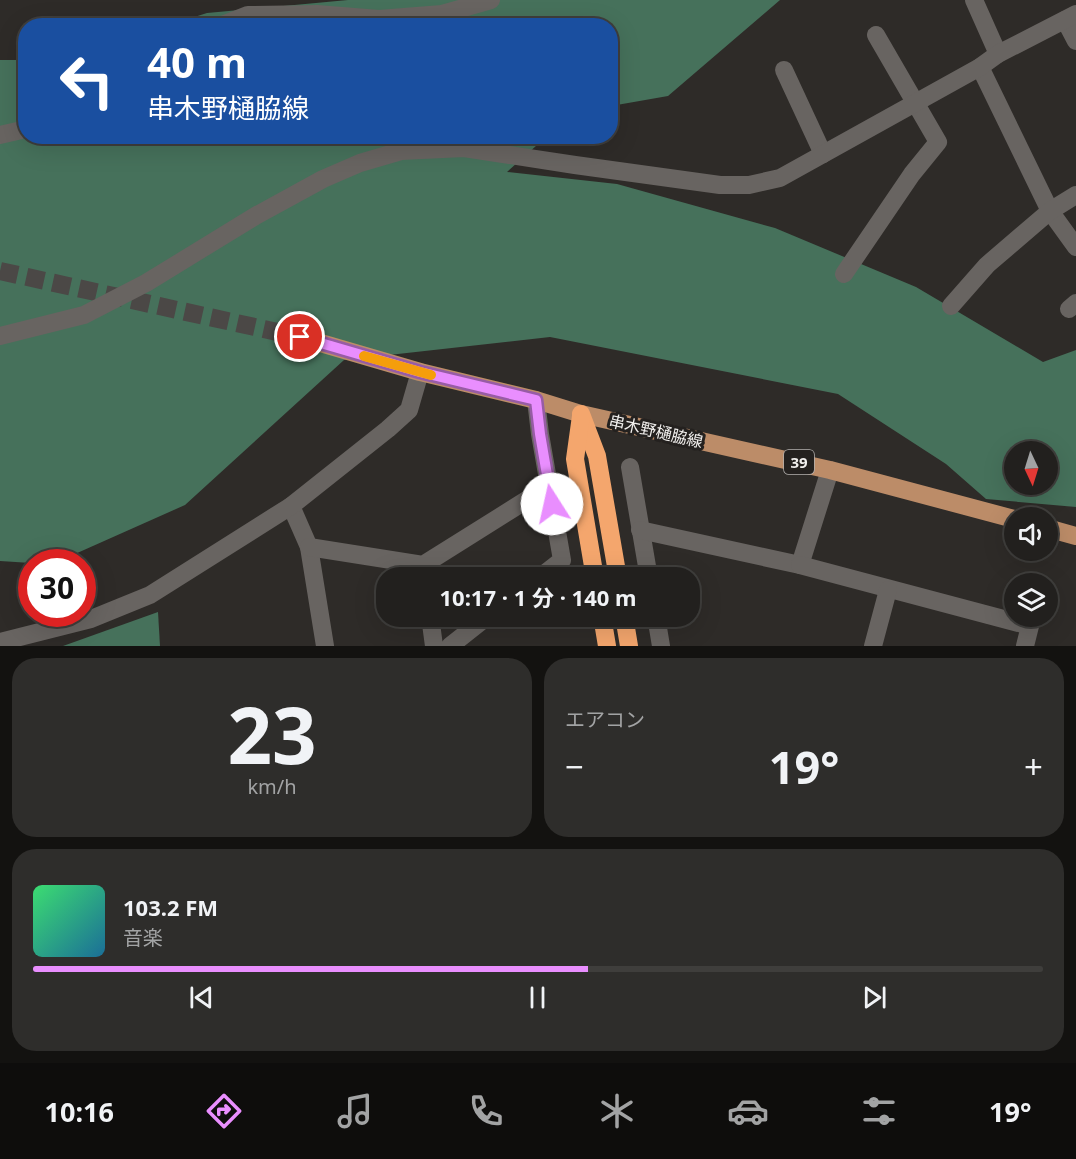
<!DOCTYPE html>
<html lang="ja">
<meta charset="utf-8">
<style>
body{margin:0;font-family:"Noto Sans","Noto Sans JP",sans-serif;background:#2e2d2b;color:#f1f3f6;height:100vh;display:flex;flex-direction:column;font-size:22px;white-space:nowrap}
*{box-sizing:border-box;margin:0}
p{font-size:20px;color:#a2a3a4}
.icon{flex:none;width:33px;height:33px;fill:none;stroke:currentColor;stroke-width:2;stroke-linecap:round;stroke-linejoin:round}
.map{position:relative;height:646px;overflow:hidden}
.sheet{display:flex;flex-direction:column;gap:12px;padding:12px;background:#131210;flex:1}
.sheet>*{flex:none}
.top-card{position:absolute;left:18px;top:18px;width:600px;height:126px;border-radius:24px;box-shadow:0 6px 24px #0002,0 0 0 2px #3f3e3c;background:#1a4fa0;color:#fff;overflow:hidden}
.needle{width:39px;rotate:176deg}
.controls{position:absolute;left:1004px;top:441px;display:grid;gap:12px}
.controls a{display:grid;place-items:center;width:54px;height:54px;border-radius:50%;background:#22201e;box-shadow:0 6px 24px #0002,0 0 0 2px #3f3e3c;font-size:30px}
.speed{position:absolute;left:18px;top:549px;display:flex;gap:12px;font-size:30px;font-weight:700;text-align:center}
.speed>*{display:grid;place-content:center;width:78px;height:78px;border-radius:50%;background:#22201e;box-shadow:0 6px 24px #0002,0 0 0 2px #3f3e3c;line-height:1}
.speed .limit{border:9px solid #d22;background:#fff;color:#111}
.pin{position:absolute;display:grid;place-items:center;width:51px;height:51px;color:#fff;margin:-26px;border:3px solid #fff;border-radius:50%;box-shadow:0 2px 6px #0007}
.me{position:absolute;width:66px;margin:-33px;rotate:350deg;stroke-linejoin:round;filter:drop-shadow(0 0 4px #0008)}
.turn{display:flex;align-items:center;gap:21px;height:126px;padding:0 30px;font-size:27px}
.turn .icon{width:78px;height:78px;stroke-width:2.5}
.turn b{display:block;font-size:42px;line-height:51px}
.big{font-size:45px;font-weight:700;line-height:1.1}
.sheet .tile{flex:1;display:flex;flex-direction:column;justify-content:center;gap:9px;min-width:0;padding:0 21px;border-radius:24px;background:#2e2d2b}
.sheet .dial{align-items:center;gap:0}
.dial b{font-size:78px;line-height:1}
.song{display:flex;align-items:center;gap:18px}
.cover{width:72px;height:72px;border-radius:9px;background:linear-gradient(135deg,hsl(140 70% 55%),hsl(200 70% 35%))}
.played{height:6px;border-radius:3px;background:linear-gradient(90deg,#e98efe 55%,#3f3e3c 55%)}
.keys{display:flex;justify-content:space-around;direction:ltr}
.heat{display:flex;justify-content:space-between;align-items:center;font-size:33px;direction:ltr}
.sheet .tiles{flex:1;display:grid;gap:12px;grid-template-columns:1fr 1fr}
.tile:last-child{grid-column:span 2}
.trip{position:absolute;left:376px;top:567px;width:324px;height:60px;border-radius:24px;background:#22201e;box-shadow:0 6px 24px #0002,0 0 0 2px #3f3e3c;font-weight:700;line-height:60px;text-align:center}
.menu{display:flex;height:96px;justify-content:space-around;align-items:center;background:#0e0d0c;color:#a2a3a4}
.menu .icon{width:42px;height:42px}
.menu .selected{color:#e98efe}
.menu b{font-size:27px;color:#f1f3f6}
.map>svg:first-child{display:block}
</style>
<div class="map">
<svg width="1076" height="646" viewBox="0 0 1076 646">
<rect width="100%" height="100%" fill="#2e2b28"/>
<g fill="#46715b" fill-rule="evenodd">
<polygon points="348,0 780,0 668,96 611,106 610,26 166,26 207,13"/>
<path d="M0 60H25L26 136 546 137 507 172 617 184 775 228 916 287 1043 362 1076 350V507L986 499 946 464 838 394 550 337 344 360 185 505 57 562 31 563 0 561ZM1014 452H1047V484H1014Z"/>
<polygon points="158,612 160,646 63,646"/>
</g>
<g fill="none" stroke-linecap="round" stroke-linejoin="round">
<polyline stroke="#4b4846" stroke-width="18" stroke-dasharray="18 9" stroke-linecap="butt" points="0,271 300,337"/>
<g stroke="#686461" stroke-width="18">
<polyline points="974,0 998,54"/>
<polyline points="1065,20 1076,41"/>
<polyline points="220,26 248,15 317,14 379,19 442,14 491,0"/>
<polyline points="980,67 1050,211 1076,247"/>
<polyline points="784,70 823,154"/>
<polyline points="0,135 26,129"/>
<polyline points="844,274 912,174 938,142 876,35"/>
<polyline points="951,306 987,265 1050,211 1076,195"/>
<polyline points="1069,309 1076,303"/>
<polyline points="0,336 84,315 146,283 257,215 323,179 360,163 401,151 464,148 575,165 720,185 749,185 780,178 980,67 998,54 1076,14"/>
<polyline points="536,400 540,434 562,560 539,578"/>
<polyline points="630,467 649,578"/>
<polyline points="291,506 309,547 325,646"/>
<polyline points="640,530 800,565 830,470"/>
<polyline points="309,547 423,565 549,486"/>
<polyline points="800,565 1030,626 1025,646"/>
<polyline points="430,616 434,646"/>
<polyline points="656,616 661,646"/>
<polyline points="0,642 91,619 150,595 291,506 388,429 409,410 420,372"/>
<polyline points="450,646 488,616"/>
<polyline points="873,646 888,590"/>
</g>
<g stroke="#bc8c68" stroke-width="18">
<polyline points="300,337 420,372 536,400 581,414 830,470 1014,519"/>
<polyline points="1047,528 1076,536"/>
</g>
<g stroke="#f4a66d" stroke-width="18">
<polyline points="581,414 597,456 618,578"/>
<polyline points="581,416 575,459 595,578"/>
<polyline points="602,616 607,646"/>
<polyline points="624,616 629,646"/>
</g>
</g>
<g fill="none" stroke-linecap="round" stroke-linejoin="round">
<defs>
<polyline id="route" points="300,337 420,372 536,400 540,434 552,504"/>
</defs>
<use href="#route" stroke="#975ca5" stroke-width="15"/>
<use href="#route" stroke="#e98efe" stroke-width="10"/>
<polyline stroke="#f59e0b" stroke-width="10" points="364,356 431,375"/>
</g>
<g text-anchor="middle" dominant-baseline="central" stroke-width="6" stroke-linejoin="round" paint-order="stroke">
<rect fill="#24211f" stroke="#b4b1af" stroke-width="1.5" x="784" y="450" width="30" height="24" rx="4.5"/>
<g font-size="15" font-weight="bold" fill="#f1efed">
<text x="799" y="462">39</text>
</g>
<g font-size="16" fill="#f1efed" stroke="#24211f">
<text transform="translate(656 431) rotate(13)">串木野樋脇線</text>
</g>
</g>
</svg>
<div class="controls">
<a><svg class="needle" viewBox="-14 -14 28 28"><path d="M0-13l5 13h-10z" fill="#e53935"/><path d="M0 13l5-13h-10z" fill="#a2a3a4"/></svg></a>
<a><svg class="icon" aria-label="sound" viewBox="0 0 24 24"><path d="M4 9h4l5-4v14l-5-4H4zM17 9q2 3 0 6"/></svg></a>
<a><svg class="icon" aria-label="layers" viewBox="0 0 24 24"><path d="M12 4l9 5-9 5-9-5zM3 14l9 5 9-5"/></svg></a>
</div>
<div class="speed"><div class="limit">30</div></div>
<div class="pin" style="left:300px;top:337px;background:#d93025"><svg class="icon" aria-label="arrive" viewBox="0 0 24 24"><path d="M6 21V4h12l-3 4 3 4H6"/></svg></div>
<svg class="me" style="left:552px;top:504px" viewBox="-20 -20 40 40"><circle r="19" fill="#fff"/><path d="M0-13L10 11 0 6-10 11z" fill="#e98efe"/></svg>
<div class="trip">10:17 · 1 分 · 140 m</div>
<div class="top-card">
<div class="turn"><svg class="icon" aria-label="left" viewBox="0 0 24 24"><path d="M17 20v-9H6M10 6l-5 5 5 5"/></svg><div><b>40 m</b>串木野樋脇線</div></div>
</div>
</div>
<section class="sheet">
<div class="tiles">
<div class="tile dial"><b>23</b><p>km/h</p></div>
<div class="tile"><p>エアコン</p>
<div class="heat"><a>−</a><b class="big">19°</b><a>+</a></div>
</div>
<div class="tile">
<div class="song"><i class="cover"></i><div><b>103.2 FM</b><p>音楽</p></div></div>
<div class="played"></div>
<div class="keys"><svg class="icon" aria-label="previous" viewBox="0 0 24 24"><path d="M18 5L8 12l10 7zM5 5v14"/></svg><svg class="icon" aria-label="pause" viewBox="0 0 24 24"><path d="M8 5v14M16 5v14"/></svg><svg class="icon" aria-label="next" viewBox="0 0 24 24"><path d="M6 5l10 7-10 7zM19 5v14"/></svg></div>
</div>
</div>
</section>
<nav class="menu">
<b>10:16</b>
<svg class="icon selected" aria-label="directions" viewBox="0 0 24 24"><path d="M12 3l9 9-9 9-9-9zM9 14v-3h6M13 9l2 2-2 2"/></svg>
<svg class="icon" aria-label="music" viewBox="0 0 24 24"><path d="M9 18V5l10-2v13"/><circle cx="6" cy="18" r="3"/><circle cx="16" cy="16" r="3"/></svg>
<svg class="icon" aria-label="phone" viewBox="0 0 24 24"><path d="M5 4h4l2 5-3 2q2 4 5 5l2-3 5 2v4C11 20 4 13 5 4z"/></svg>
<svg class="icon" aria-label="climate" viewBox="0 0 24 24"><path d="M12 3v18M4 7l16 10M4 17L20 7"/></svg>
<svg class="icon" aria-label="car" viewBox="0 0 24 24"><path d="M5 17H2v-5l4-1 3-4h7l3 4 3 1v5h-3M9 17h6M6 11h13"/><circle cx="7" cy="17" r="2"/><circle cx="17" cy="17" r="2"/></svg>
<svg class="icon" aria-label="filters" viewBox="0 0 24 24"><path d="M4 7h16M4 17h16"/><circle cx="9" cy="7" r="2"/><circle cx="15" cy="17" r="2"/></svg>
<b>19°</b>
</nav>
